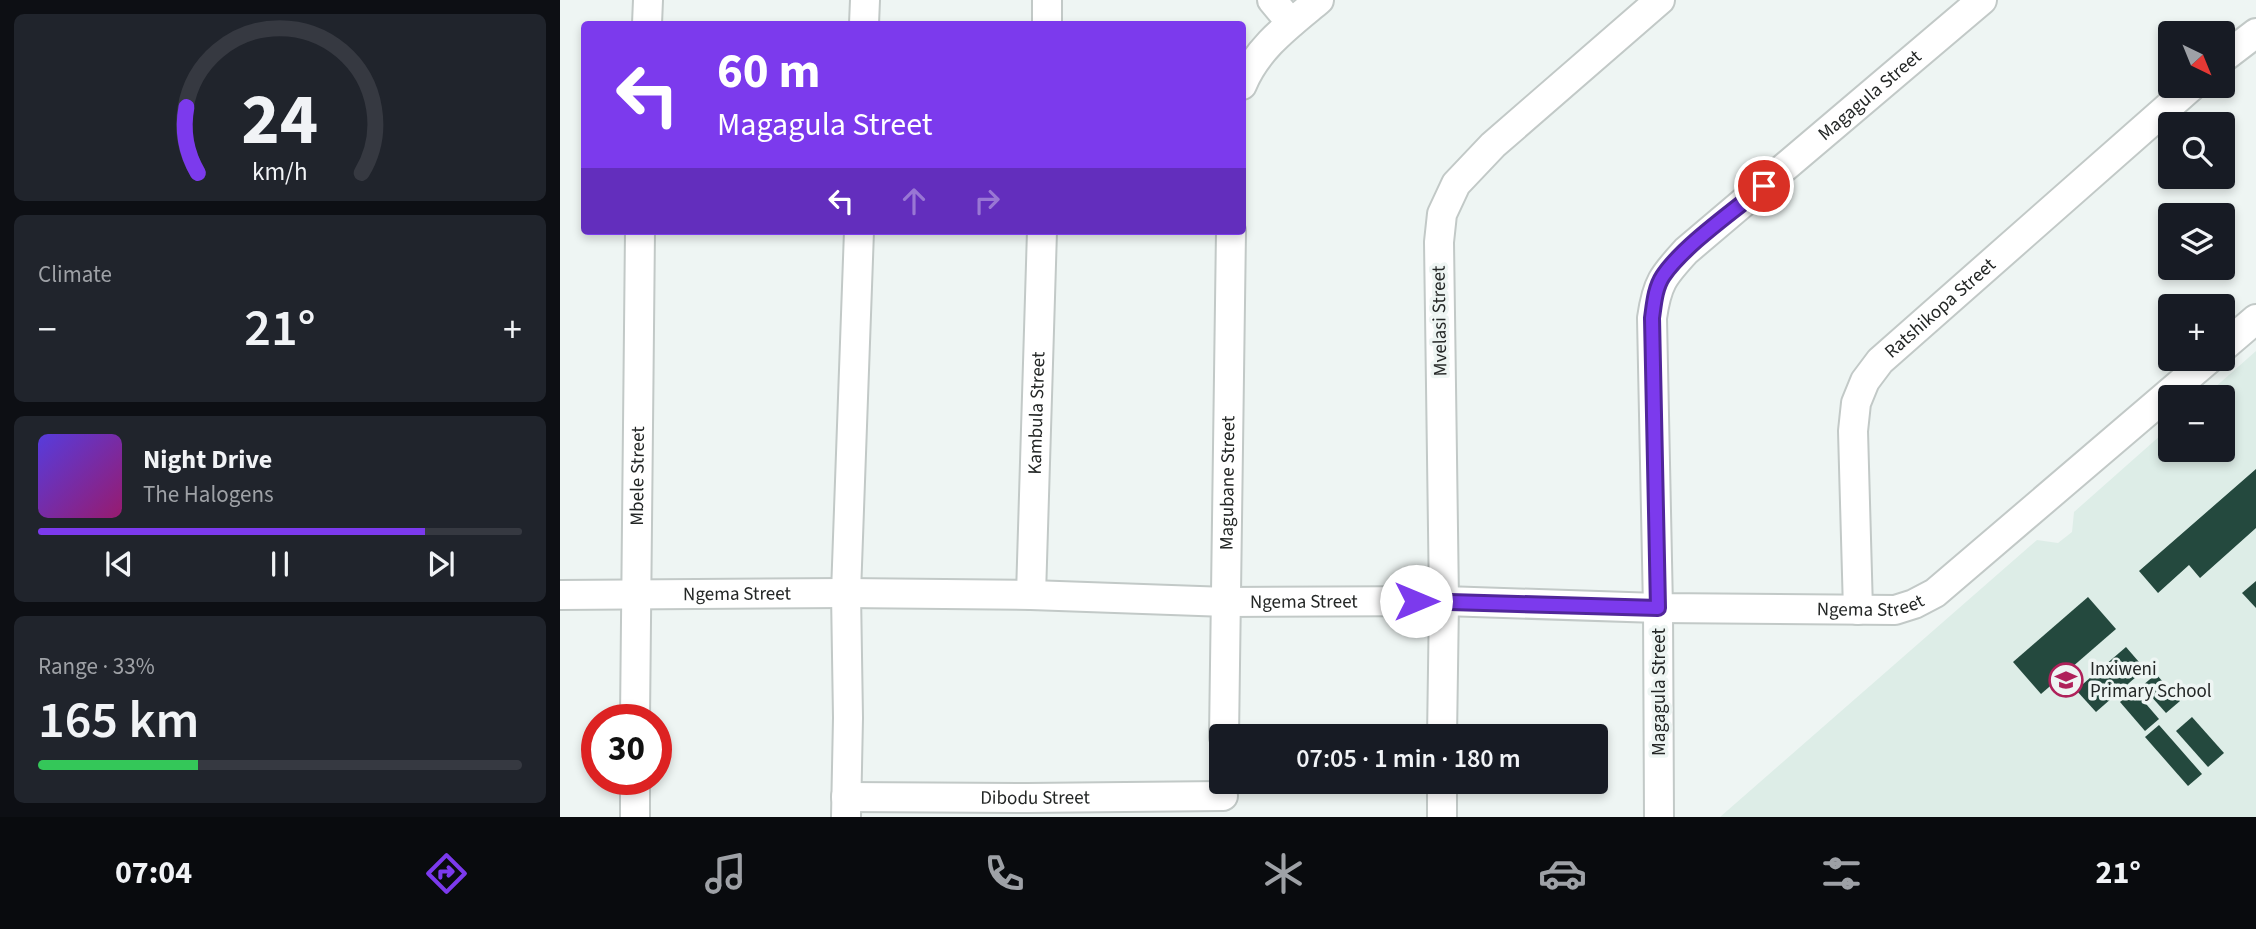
<!DOCTYPE html>
<meta charset="utf-8">
<style>
body{margin:0;font-family:"Source Sans 3",sans-serif;background:#20242c;color:#f1f3f6;height:100vh;display:flex;flex-direction:column;font-size:26px;white-space:nowrap}
*{box-sizing:border-box;margin:0}
p{font-size:23px;color:#9ea1a6}
.icon{flex:none;width:38px;height:38px;fill:none;stroke:currentColor;stroke-width:2;stroke-linecap:round;stroke-linejoin:round}
.map{position:relative;flex:1;overflow:hidden}
.drawer{display:flex;flex-direction:column;gap:14px;padding:14px;background:#0d0f14;width:560px}
.drawer>*{flex:none}
.banner{position:absolute;left:21px;top:21px;width:665px;height:214px;border-radius:7px;box-shadow:0 4px 10px #0003;background:#7c3aed;color:#fff;overflow:hidden}
.needle{width:46px;rotate:137deg}
.controls{position:absolute;left:1598px;top:21px;display:grid;gap:14px}
.controls a{display:grid;place-items:center;width:77px;height:77px;border-radius:7px;background:#171b24;box-shadow:0 4px 10px #0003;font-size:35px}
.speed{position:absolute;left:21px;top:704px;display:flex;gap:14px;font-size:35px;font-weight:700;text-align:center}
.speed>*{display:grid;place-content:center;width:91px;height:91px;border-radius:50%;background:#171b24;box-shadow:0 4px 10px #0003;line-height:1}
.speed .limit{border:10px solid #d22;background:#fff;color:#111}
.pin{position:absolute;display:grid;place-items:center;width:60px;height:60px;color:#fff;margin:-30px;border:4px solid #fff;border-radius:50%;box-shadow:0 2px 7px #0007}
.me{position:absolute;width:77px;margin:-38px;rotate:90deg;stroke-linejoin:round;filter:drop-shadow(0 0 5px #0008)}
.turn{display:flex;align-items:center;gap:24px;height:147px;padding:0 21px;font-size:32px}
.turn .icon{width:91px;height:91px;stroke-width:2.5}
.turn b{display:block;font-size:49px;line-height:60px}
.lanes{display:flex;align-items:center;height:66px;padding:0 21px;background:#0003;justify-content:center;gap:35px;direction:ltr}
.lanes .off{opacity:.35}
.big{font-size:52px;font-weight:600;line-height:1.1}
.drawer .tile{flex:1;display:flex;flex-direction:column;justify-content:center;gap:10px;min-width:0;padding:0 24px;border-radius:10px;background:#20242c}
.drawer .dial{align-items:center;gap:0}
.dial svg{height:182px;overflow:visible;fill:none;stroke:#363941;stroke-width:7;stroke-linecap:round;text-anchor:middle}
.dial text{fill:#f1f3f6;stroke:none}
.song{display:flex;align-items:center;gap:21px}
.cover{width:84px;height:84px;border-radius:10px;background:linear-gradient(135deg,hsl(250 70% 55%),hsl(320 70% 35%))}
.played{height:7px;border-radius:4px;background:linear-gradient(90deg,#7c3aed 80%,#363941 80%)}
.keys{display:flex;justify-content:space-around;direction:ltr}
.heat{display:flex;justify-content:space-between;align-items:center;font-size:38px;direction:ltr}
.charge{height:10px;border-radius:5px;background:linear-gradient(90deg,#34c759 33%,#363941 0)}
.trip{position:absolute;left:649px;top:724px;width:399px;height:70px;border-radius:7px;background:#171b24;box-shadow:0 4px 10px #0003;font-weight:600;line-height:70px;text-align:center}
.menu{display:flex;height:112px;justify-content:space-around;align-items:center;background:#090b0e;color:#9ea1a6}
.menu .icon{width:49px;height:49px}
.menu .active{color:#7c3aed}
.menu b{font-size:32px;color:#f1f3f6}
main{display:flex;flex:1;min-height:0}
.map>svg:first-child{display:block}
</style>
<main>
<section class="drawer">
<div class="tile dial"><svg viewBox="0 0 100 80">
<path d="M14 69A42 42 0 1 1 86 69"/>
<path d="M14 69A42 42 0 0 1 9 40" stroke="#7c3aed"/>
<text x="50" y="56" font-size="32" font-weight="700">24</text>
<text x="50" y="72" font-size="11">km/h</text>
</svg></div>
<div class="tile"><p>Climate</p>
<div class="heat"><a>−</a><b class="big">21°</b><a>+</a></div>
</div>
<div class="tile">
<div class="song"><i class="cover"></i><div><b>Night Drive</b><p>The Halogens</p></div></div>
<div class="played"></div>
<div class="keys"><svg class="icon" aria-label="previous" viewBox="0 0 24 24"><path d="M18 5L8 12l10 7zM5 5v14"/></svg><svg class="icon" aria-label="pause" viewBox="0 0 24 24"><path d="M8 5v14M16 5v14"/></svg><svg class="icon" aria-label="next" viewBox="0 0 24 24"><path d="M6 5l10 7-10 7zM19 5v14"/></svg></div>
</div>
<div class="tile"><p>Range · 33%</p><b class="big">165 km</b><div class="charge"></div></div>
</section>
<div class="map">
<svg width="1696" height="817" viewBox="0 0 1696 817">
<rect width="100%" height="100%" fill="#eef5f3"/>
<polygon fill="#ddede7" points="1696,351 1696,817 1160,817 1477,540 1498,543 1512,532 1514,512 1610,427 1610,450 1662,450 1662,397 1644,397"/>
<g fill="#24493e">
<polygon points="1696,469 1696,528 1640,578 1629,565 1598,593 1579,571"/>
<polygon points="1696,581 1696,608 1682,593"/>
<polygon points="1528,597 1556,629 1481,694 1453,662"/>
<polygon points="1566,647 1585,669 1536,712 1516,690"/>
<polygon points="1596,674 1620,701 1606,713 1582,686"/>
<polygon points="1574,690 1599,719 1585,731 1560,702"/>
<polygon points="1632,717 1664,753 1648,767 1616,731"/>
<polygon points="1599,725 1642,774 1628,786 1585,737"/>
</g>
<g fill="none" stroke-linecap="round" stroke-linejoin="round">
<defs>
<g id="minor">
<polyline points="712,0 731,23"/>
<polyline points="87,24 88,0"/>
<polyline points="304,24 305,0"/>
<polyline points="487,24 487,0"/>
<polyline points="1662,59 1696,33"/>
<path d="M682 85C697 48 729 25 759 0"/>
<polyline points="1662,348 1696,319"/>
<path id="s1" d="M0 595 286 593 471 595 667 602 884 601 1098 608 1335 610 1354 604 1375 593 1649 359"/>
<path id="s2" d="M471 595 482 231"/>
<path id="s3" d="M1298 610 1293 431 1296 403 1305 381 1320 361 1632 86"/>
<path id="s4" d="M75 719 80 231"/>
<path id="s5" d="M664 737 671 231"/>
<polyline points="882,737 884,601 879,242 882,214 896,184 933,145 1100,0"/>
<path id="s6" d="M286 797 467 798 663 796"/>
<polyline points="75,817 75,779"/>
<polyline points="286,817 288,718 286,593 299,231"/>
<polyline points="882,817 882,782"/>
<path id="s7" d="M1099 817 1098 608 1092 318C1097 283 1103 276 1126 251L1422 0"/>
</g>
</defs>
<use href="#minor" stroke="#c2c9c7" stroke-width="32"/>
<use href="#minor" stroke="#fff" stroke-width="28"/>
</g>
<g fill="none" stroke-linecap="round" stroke-linejoin="round">
<defs>
<path id="route" d="M856 601 1098 608 1092 318C1094 304 1095 288 1103 276 1123 246 1175 210 1204 186"/>
</defs>
<use href="#route" stroke="#51269a" stroke-width="18"/>
<use href="#route" stroke="#7c3aed" stroke-width="12"/>
</g>
<defs>
<symbol id="school-ring" viewBox="-11 -11 22 22"><circle r="9.5" fill="#eef5f3" stroke="#af215a" stroke-width="1.5"/><path d="M0-5L7-2L0 1L-7-2ZM-4 1L0 2.5L4 1V4Q0 6-4 4Z" fill="#af215a"/></symbol>
</defs>
<g fill-rule="evenodd">
<use href="#school-ring" x="1487" y="661" width="38" height="38"/>
</g>
<g text-anchor="middle" dominant-baseline="central" stroke-width="7" stroke-linejoin="round" paint-order="stroke">
<g font-size="19" fill="#242726" stroke="#eef5f3">
<text stroke="none"><textPath href="#s7" startOffset="817">Magagula Street</textPath></text>
<text stroke="none"><textPath href="#s3" startOffset="336">Ratshikopa Street</textPath></text>
<text transform="translate(880 321) rotate(-91)">Mvelasi Street</text>
<text stroke="none"><textPath href="#s2" startOffset="182">Kambula Street</textPath></text>
<text stroke="none"><textPath href="#s4" startOffset="243">Mbele Street</textPath></text>
<text stroke="none"><textPath href="#s5" startOffset="254">Magubane Street</textPath></text>
<text stroke="none"><textPath href="#s1" startOffset="177">Ngema Street</textPath></text>
<text stroke="none"><textPath href="#s1" startOffset="744">Ngema Street</textPath></text>
<text stroke="none"><textPath href="#s1" startOffset="1311">Ngema Street</textPath></text>
<text transform="translate(1099 692) rotate(-90)">Magagula Street</text>
<text stroke="none"><textPath href="#s6" startOffset="189">Dibodu Street</textPath></text>
</g>
<g font-size="19" fill="#242726" stroke="#eef5f3" text-anchor="start">
<text x="1530" y="669">Inxiweni<tspan x="1530" dy="22">Primary School</tspan></text>
</g>
</g>
</svg>
<div class="controls">
<a><svg class="needle" viewBox="-14 -14 28 28"><path d="M0-13l5 13h-10z" fill="#e53935"/><path d="M0 13l5-13h-10z" fill="#9ea1a6"/></svg></a>
<a><svg class="icon" aria-label="search" viewBox="0 0 24 24"><circle cx="10" cy="10" r="6"/><path d="M15 15l6 6"/></svg></a>
<a><svg class="icon" aria-label="layers" viewBox="0 0 24 24"><path d="M12 4l9 5-9 5-9-5zM3 14l9 5 9-5"/></svg></a>
<a>+</a>
<a>−</a>
</div>
<div class="speed"><div class="limit">30</div></div>
<div class="pin" style="left:1204px;top:186px;background:#d93025"><svg class="icon" aria-label="arrive" viewBox="0 0 24 24"><path d="M6 21V4h12l-3 4 3 4H6"/></svg></div>
<svg class="me" style="left:856px;top:601px" viewBox="-20 -20 40 40"><circle r="19" fill="#fff"/><path d="M0-13L10 11 0 6-10 11z" fill="#7c3aed"/></svg>
<div class="trip">07:05 · 1 min · 180 m</div>
<div class="banner">
<div class="turn"><svg class="icon" aria-label="left" viewBox="0 0 24 24"><path d="M17 20v-9H6M10 6l-5 5 5 5"/></svg><div><b>60 m</b>Magagula Street</div></div>
<div class="lanes"><svg class="icon" aria-label="left" viewBox="0 0 24 24"><path d="M17 20v-9H6M10 6l-5 5 5 5"/></svg><svg class="icon off" aria-label="ahead" viewBox="0 0 24 24"><path d="M12 20V5M6 11l6-6 6 6"/></svg><svg class="icon off" aria-label="right" viewBox="0 0 24 24"><path d="M7 20v-9h11M14 6l5 5-5 5"/></svg></div>
</div>
</div>
</main>
<nav class="menu">
<b>07:04</b>
<svg class="icon active" aria-label="directions" viewBox="0 0 24 24"><path d="M12 3l9 9-9 9-9-9zM9 14v-3h6M13 9l2 2-2 2"/></svg>
<svg class="icon" aria-label="music" viewBox="0 0 24 24"><path d="M9 18V5l10-2v13"/><circle cx="6" cy="18" r="3"/><circle cx="16" cy="16" r="3"/></svg>
<svg class="icon" aria-label="phone" viewBox="0 0 24 24"><path d="M5 4h4l2 5-3 2q2 4 5 5l2-3 5 2v4C11 20 4 13 5 4z"/></svg>
<svg class="icon" aria-label="climate" viewBox="0 0 24 24"><path d="M12 3v18M4 7l16 10M4 17L20 7"/></svg>
<svg class="icon" aria-label="car" viewBox="0 0 24 24"><path d="M5 17H2v-5l4-1 3-4h7l3 4 3 1v5h-3M9 17h6M6 11h13"/><circle cx="7" cy="17" r="2"/><circle cx="17" cy="17" r="2"/></svg>
<svg class="icon" aria-label="filters" viewBox="0 0 24 24"><path d="M4 7h16M4 17h16"/><circle cx="9" cy="7" r="2"/><circle cx="15" cy="17" r="2"/></svg>
<b>21°</b>
</nav>
